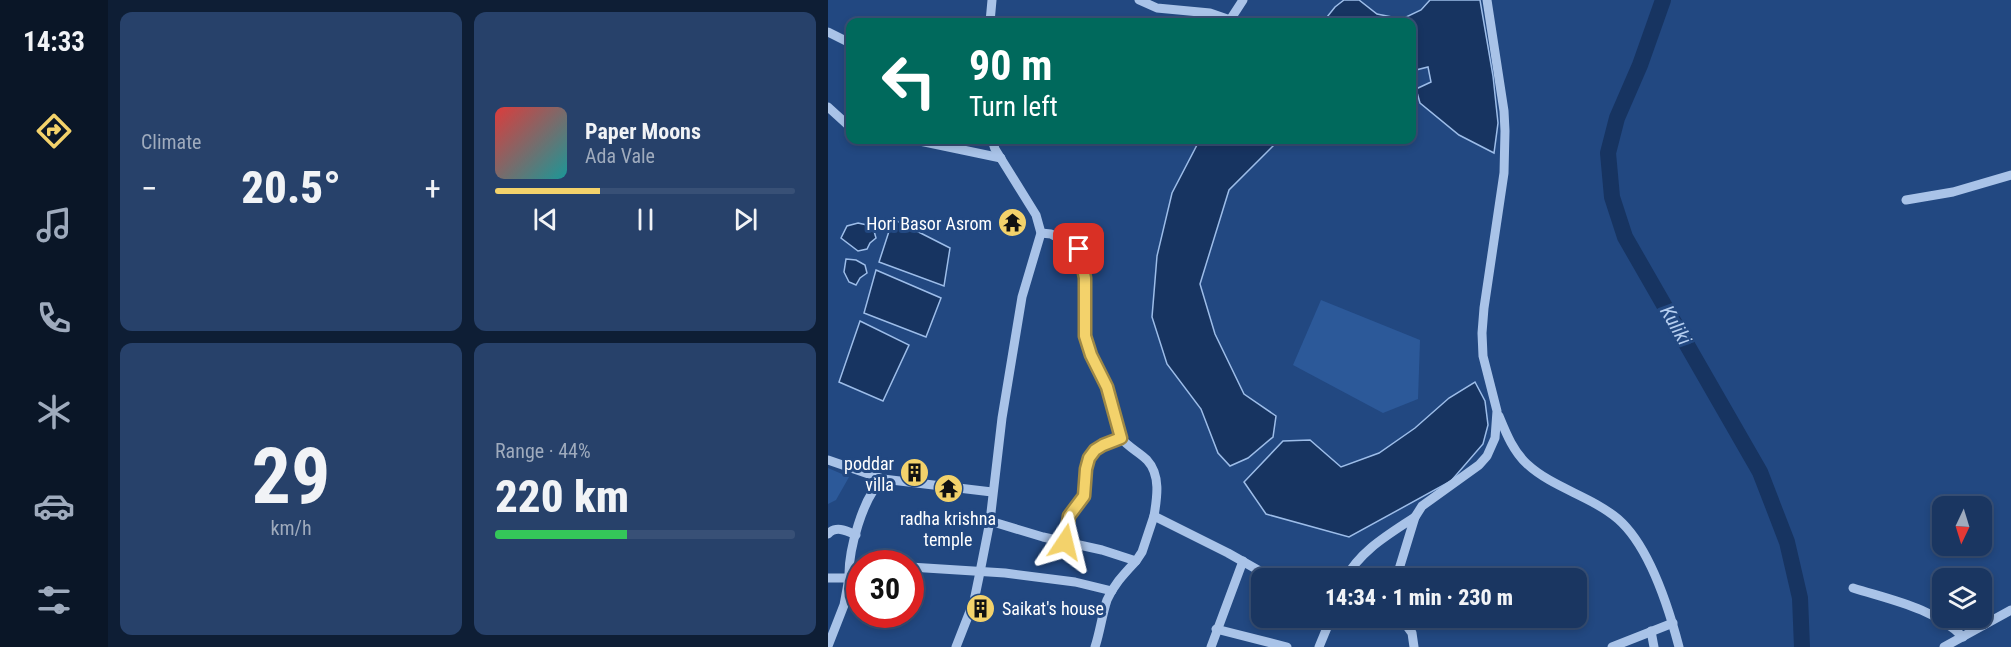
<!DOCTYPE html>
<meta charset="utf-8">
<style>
body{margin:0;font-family:"Roboto Condensed",sans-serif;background:#27416a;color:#f1f3f6;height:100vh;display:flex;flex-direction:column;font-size:22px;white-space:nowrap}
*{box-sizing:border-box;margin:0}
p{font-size:20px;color:#9fabbd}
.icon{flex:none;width:33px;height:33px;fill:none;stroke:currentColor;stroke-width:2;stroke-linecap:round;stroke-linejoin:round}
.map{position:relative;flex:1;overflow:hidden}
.drawer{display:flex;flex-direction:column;gap:12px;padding:12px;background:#0e1e35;width:720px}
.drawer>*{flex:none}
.top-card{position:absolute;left:18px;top:18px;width:570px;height:126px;border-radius:12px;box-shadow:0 3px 9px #0003,0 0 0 2px #385076;background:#00695c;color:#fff;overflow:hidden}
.needle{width:39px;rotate:184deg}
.tools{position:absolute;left:1104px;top:496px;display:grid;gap:12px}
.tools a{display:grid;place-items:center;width:60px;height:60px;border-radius:12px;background:#1a3661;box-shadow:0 3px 9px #0003,0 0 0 2px #385076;font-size:30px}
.speed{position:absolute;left:18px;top:550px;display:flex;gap:12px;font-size:30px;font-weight:700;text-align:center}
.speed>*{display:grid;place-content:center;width:78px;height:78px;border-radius:50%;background:#1a3661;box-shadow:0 3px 9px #0003,0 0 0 2px #385076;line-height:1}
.speed .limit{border:9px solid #d22;background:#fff;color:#111}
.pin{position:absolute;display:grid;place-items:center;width:51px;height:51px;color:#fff;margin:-26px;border-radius:12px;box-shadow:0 3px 9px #0006}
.me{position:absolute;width:66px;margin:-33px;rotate:10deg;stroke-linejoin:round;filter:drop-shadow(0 0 4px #0008)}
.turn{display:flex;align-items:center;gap:21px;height:126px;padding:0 24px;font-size:27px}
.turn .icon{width:78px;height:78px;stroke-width:2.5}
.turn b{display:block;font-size:42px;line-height:51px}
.big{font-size:45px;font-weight:800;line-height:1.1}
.drawer .card{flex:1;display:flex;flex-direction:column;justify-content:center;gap:9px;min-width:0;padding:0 21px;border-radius:12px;background:#27416a}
.drawer .dial{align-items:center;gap:0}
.dial b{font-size:78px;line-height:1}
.song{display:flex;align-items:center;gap:18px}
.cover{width:72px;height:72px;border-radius:9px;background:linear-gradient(135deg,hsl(0 70% 55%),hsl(180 70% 35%))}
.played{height:6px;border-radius:3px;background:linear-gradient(90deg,#f3d26b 35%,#385076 35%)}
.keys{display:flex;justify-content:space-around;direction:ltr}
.heat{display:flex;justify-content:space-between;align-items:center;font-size:33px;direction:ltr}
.charge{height:9px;border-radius:4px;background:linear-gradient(90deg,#34c759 44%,#385076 0)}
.drawer .tiles{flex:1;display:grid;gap:12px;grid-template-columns:repeat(2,1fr)}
.trip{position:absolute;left:423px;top:568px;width:336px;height:60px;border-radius:12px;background:#1a3661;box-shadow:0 3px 9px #0003,0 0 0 2px #385076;font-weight:800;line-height:60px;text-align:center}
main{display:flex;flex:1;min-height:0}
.menu{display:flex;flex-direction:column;width:108px;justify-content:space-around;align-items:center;background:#0a1627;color:#9fabbd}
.menu .icon{width:42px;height:42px}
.menu .current{color:#f3d26b}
.menu b{font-size:27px;color:#f1f3f6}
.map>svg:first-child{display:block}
</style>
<main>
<nav class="menu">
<b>14:33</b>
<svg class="icon current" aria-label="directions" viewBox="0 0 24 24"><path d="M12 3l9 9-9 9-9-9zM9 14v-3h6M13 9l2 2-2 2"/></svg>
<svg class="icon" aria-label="music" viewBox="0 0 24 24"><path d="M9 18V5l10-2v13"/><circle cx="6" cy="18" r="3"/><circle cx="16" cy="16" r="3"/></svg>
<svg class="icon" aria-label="phone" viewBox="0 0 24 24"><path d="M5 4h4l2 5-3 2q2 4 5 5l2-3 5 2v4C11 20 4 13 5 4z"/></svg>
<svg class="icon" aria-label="climate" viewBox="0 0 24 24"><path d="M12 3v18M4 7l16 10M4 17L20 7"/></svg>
<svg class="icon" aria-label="car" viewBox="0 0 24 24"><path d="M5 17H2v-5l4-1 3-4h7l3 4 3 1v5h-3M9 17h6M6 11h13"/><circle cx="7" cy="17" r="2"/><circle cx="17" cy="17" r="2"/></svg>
<svg class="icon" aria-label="filters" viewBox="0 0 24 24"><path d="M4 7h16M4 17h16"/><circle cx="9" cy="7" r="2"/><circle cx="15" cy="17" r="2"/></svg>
</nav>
<section class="drawer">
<div class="tiles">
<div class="card"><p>Climate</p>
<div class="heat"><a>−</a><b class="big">20.5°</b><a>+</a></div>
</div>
<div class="card">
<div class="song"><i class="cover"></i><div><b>Paper Moons</b><p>Ada Vale</p></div></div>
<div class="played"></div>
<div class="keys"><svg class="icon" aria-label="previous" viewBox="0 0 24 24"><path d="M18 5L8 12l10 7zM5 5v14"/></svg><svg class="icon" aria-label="pause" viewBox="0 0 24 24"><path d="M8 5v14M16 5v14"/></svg><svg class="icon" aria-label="next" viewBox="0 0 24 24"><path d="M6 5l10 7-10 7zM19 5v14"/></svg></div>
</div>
<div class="card dial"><b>29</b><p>km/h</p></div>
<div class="card"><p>Range · 44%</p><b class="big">220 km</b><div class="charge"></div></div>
</div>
</section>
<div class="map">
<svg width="1183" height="647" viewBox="0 0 1183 647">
<rect width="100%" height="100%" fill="#224881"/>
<g fill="#2c5999">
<polygon points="493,300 592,340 590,399 555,413 465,365"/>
<polygon points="0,468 21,477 8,500 0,504"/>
</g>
<g fill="#173461" stroke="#9dbde9" stroke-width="1.5">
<polygon points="516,0 531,0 549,14 574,19 593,10 602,0 652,0 665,76 670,123 666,153 631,135 592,103 588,89 603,82 600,67 584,71 584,22 495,22 507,7"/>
<polygon points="375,140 451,140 401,190 372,284 387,334 416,394 448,416 445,437 420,458 402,466 390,453 373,409 339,364 324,317 329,256 344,193 369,145"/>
<polygon points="65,219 122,248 116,286 51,262"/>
<polygon points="30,223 39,225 46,231 48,238 42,243 39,249 30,251 13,238 19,226"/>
<polygon points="18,259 28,260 37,265 39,273 32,278 28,285 21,282 16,272"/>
<polygon points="48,270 113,298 98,337 36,313"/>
<polygon points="32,321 81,345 55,401 11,382"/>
<polygon points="647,382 657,401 660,425 655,444 623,481 521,537 438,514 416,482 455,441 482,440 513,467 551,453 587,428 621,398"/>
</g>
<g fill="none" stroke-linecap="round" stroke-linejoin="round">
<polyline stroke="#173461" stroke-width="16" points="835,0 812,65 789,118 780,153 784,197 797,237 932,472 959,542 972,598 974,647"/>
<g stroke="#a9c3e8" stroke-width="9">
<polyline points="311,0 329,8 382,13 408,22"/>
<polyline points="402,20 415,0"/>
<polyline points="162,22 164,0"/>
<polyline points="0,32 22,43"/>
<polyline points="0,107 22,127"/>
<polyline points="87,140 173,158"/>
<polyline points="1078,200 1125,192 1183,175"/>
<path d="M213 233 223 234 251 249 257 278V336L263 355 280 387 293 438C300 447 311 452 319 460 333 475 329 498 326 516L400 553 446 579"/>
<path d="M671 416C678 433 685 451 699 464 725 488 763 496 790 519 821 546 841 609 851 647"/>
<polyline points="0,460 55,479 164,492"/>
<polyline points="162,521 215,537 274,550 308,561 314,552 326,516"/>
<path d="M0 534C8 525 19 531 28 535"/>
<polyline points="237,542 241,516 256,496 258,469 261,458 267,450 275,445 293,438"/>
<polyline points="82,567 177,573 247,582 284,591"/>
<path d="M32 576 21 578C20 551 35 496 55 479"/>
<polyline points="0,578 21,578 16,605 0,646"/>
<path d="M517 579C533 550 560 535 587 517"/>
<polyline points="568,579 587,517 594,506 651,465 659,456 667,438 669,411 655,356 654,333 656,308 676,173 677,131 676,111 659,0"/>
<path d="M1025 588C1063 600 1106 608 1135 637"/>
<polyline points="573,618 584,633 586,647"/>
<polyline points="388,629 459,647"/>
<polyline points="823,631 826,647"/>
<polyline points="128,647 146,601 152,572 162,521 174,418 194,297 213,233 208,215 167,149 164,140"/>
<path d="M267 647C272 632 274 615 279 600 286 584 297 573 308 561"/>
<polyline points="383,647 415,561"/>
<polyline points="491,647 503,618"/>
<polyline points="784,647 845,623"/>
<polyline points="1116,647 1183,610"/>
</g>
</g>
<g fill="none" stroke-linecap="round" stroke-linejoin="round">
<defs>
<polyline id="route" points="237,542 241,516 256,496 258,469 261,458 267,450 275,445 293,438 279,387 263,355 257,336 257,278 251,249"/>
</defs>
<use href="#route" stroke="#9e8846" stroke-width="15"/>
<use href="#route" stroke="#f3d26b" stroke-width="10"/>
</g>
<defs>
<symbol id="temple-disc" viewBox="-11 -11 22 22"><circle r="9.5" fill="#f3d26b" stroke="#224881"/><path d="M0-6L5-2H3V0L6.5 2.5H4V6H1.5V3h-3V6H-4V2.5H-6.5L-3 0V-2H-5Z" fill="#111"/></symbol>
<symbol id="building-disc" viewBox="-11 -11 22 22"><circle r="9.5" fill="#f3d26b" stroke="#224881"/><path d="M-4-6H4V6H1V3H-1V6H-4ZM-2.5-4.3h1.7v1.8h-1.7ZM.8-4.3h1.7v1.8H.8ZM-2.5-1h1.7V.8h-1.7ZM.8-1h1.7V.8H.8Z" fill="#111"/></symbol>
</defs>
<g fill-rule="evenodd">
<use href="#temple-disc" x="168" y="206" width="33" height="33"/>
<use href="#building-disc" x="70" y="456" width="33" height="33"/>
<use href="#temple-disc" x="104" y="472" width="33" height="33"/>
<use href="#building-disc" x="136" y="592" width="33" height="33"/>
</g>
<g text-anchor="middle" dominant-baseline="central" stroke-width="6" stroke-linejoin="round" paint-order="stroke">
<g font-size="18" fill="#fff" stroke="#224881" text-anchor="end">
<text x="164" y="223">Hori Basor Asrom</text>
<text x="66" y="463">poddar<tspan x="66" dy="21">villa</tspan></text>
<text x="120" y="518" text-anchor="middle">radha krishna<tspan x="120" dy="21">temple</tspan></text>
<text x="174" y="608" text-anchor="start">Saikat's house</text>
</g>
<g font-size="20" font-style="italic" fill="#b4cdef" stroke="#224881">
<text transform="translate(848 325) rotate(60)">Kuliki</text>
</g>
</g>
</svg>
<div class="tools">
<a><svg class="needle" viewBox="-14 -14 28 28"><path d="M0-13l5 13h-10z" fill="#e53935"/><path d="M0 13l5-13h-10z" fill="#9fabbd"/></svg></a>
<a><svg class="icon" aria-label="layers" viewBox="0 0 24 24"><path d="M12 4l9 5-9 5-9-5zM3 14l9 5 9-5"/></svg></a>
</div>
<div class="speed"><div class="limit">30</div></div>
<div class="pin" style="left:251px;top:249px;background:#d93025"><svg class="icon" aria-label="arrive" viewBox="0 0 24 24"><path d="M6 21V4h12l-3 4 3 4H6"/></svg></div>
<svg class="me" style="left:237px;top:542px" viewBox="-20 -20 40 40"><path d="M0-17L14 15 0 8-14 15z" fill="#f3d26b" stroke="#fff" stroke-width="4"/></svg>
<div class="trip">14:34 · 1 min · 230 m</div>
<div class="top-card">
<div class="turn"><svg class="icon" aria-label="left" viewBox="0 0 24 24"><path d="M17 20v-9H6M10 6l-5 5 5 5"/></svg><div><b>90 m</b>Turn left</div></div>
</div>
</div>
</main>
